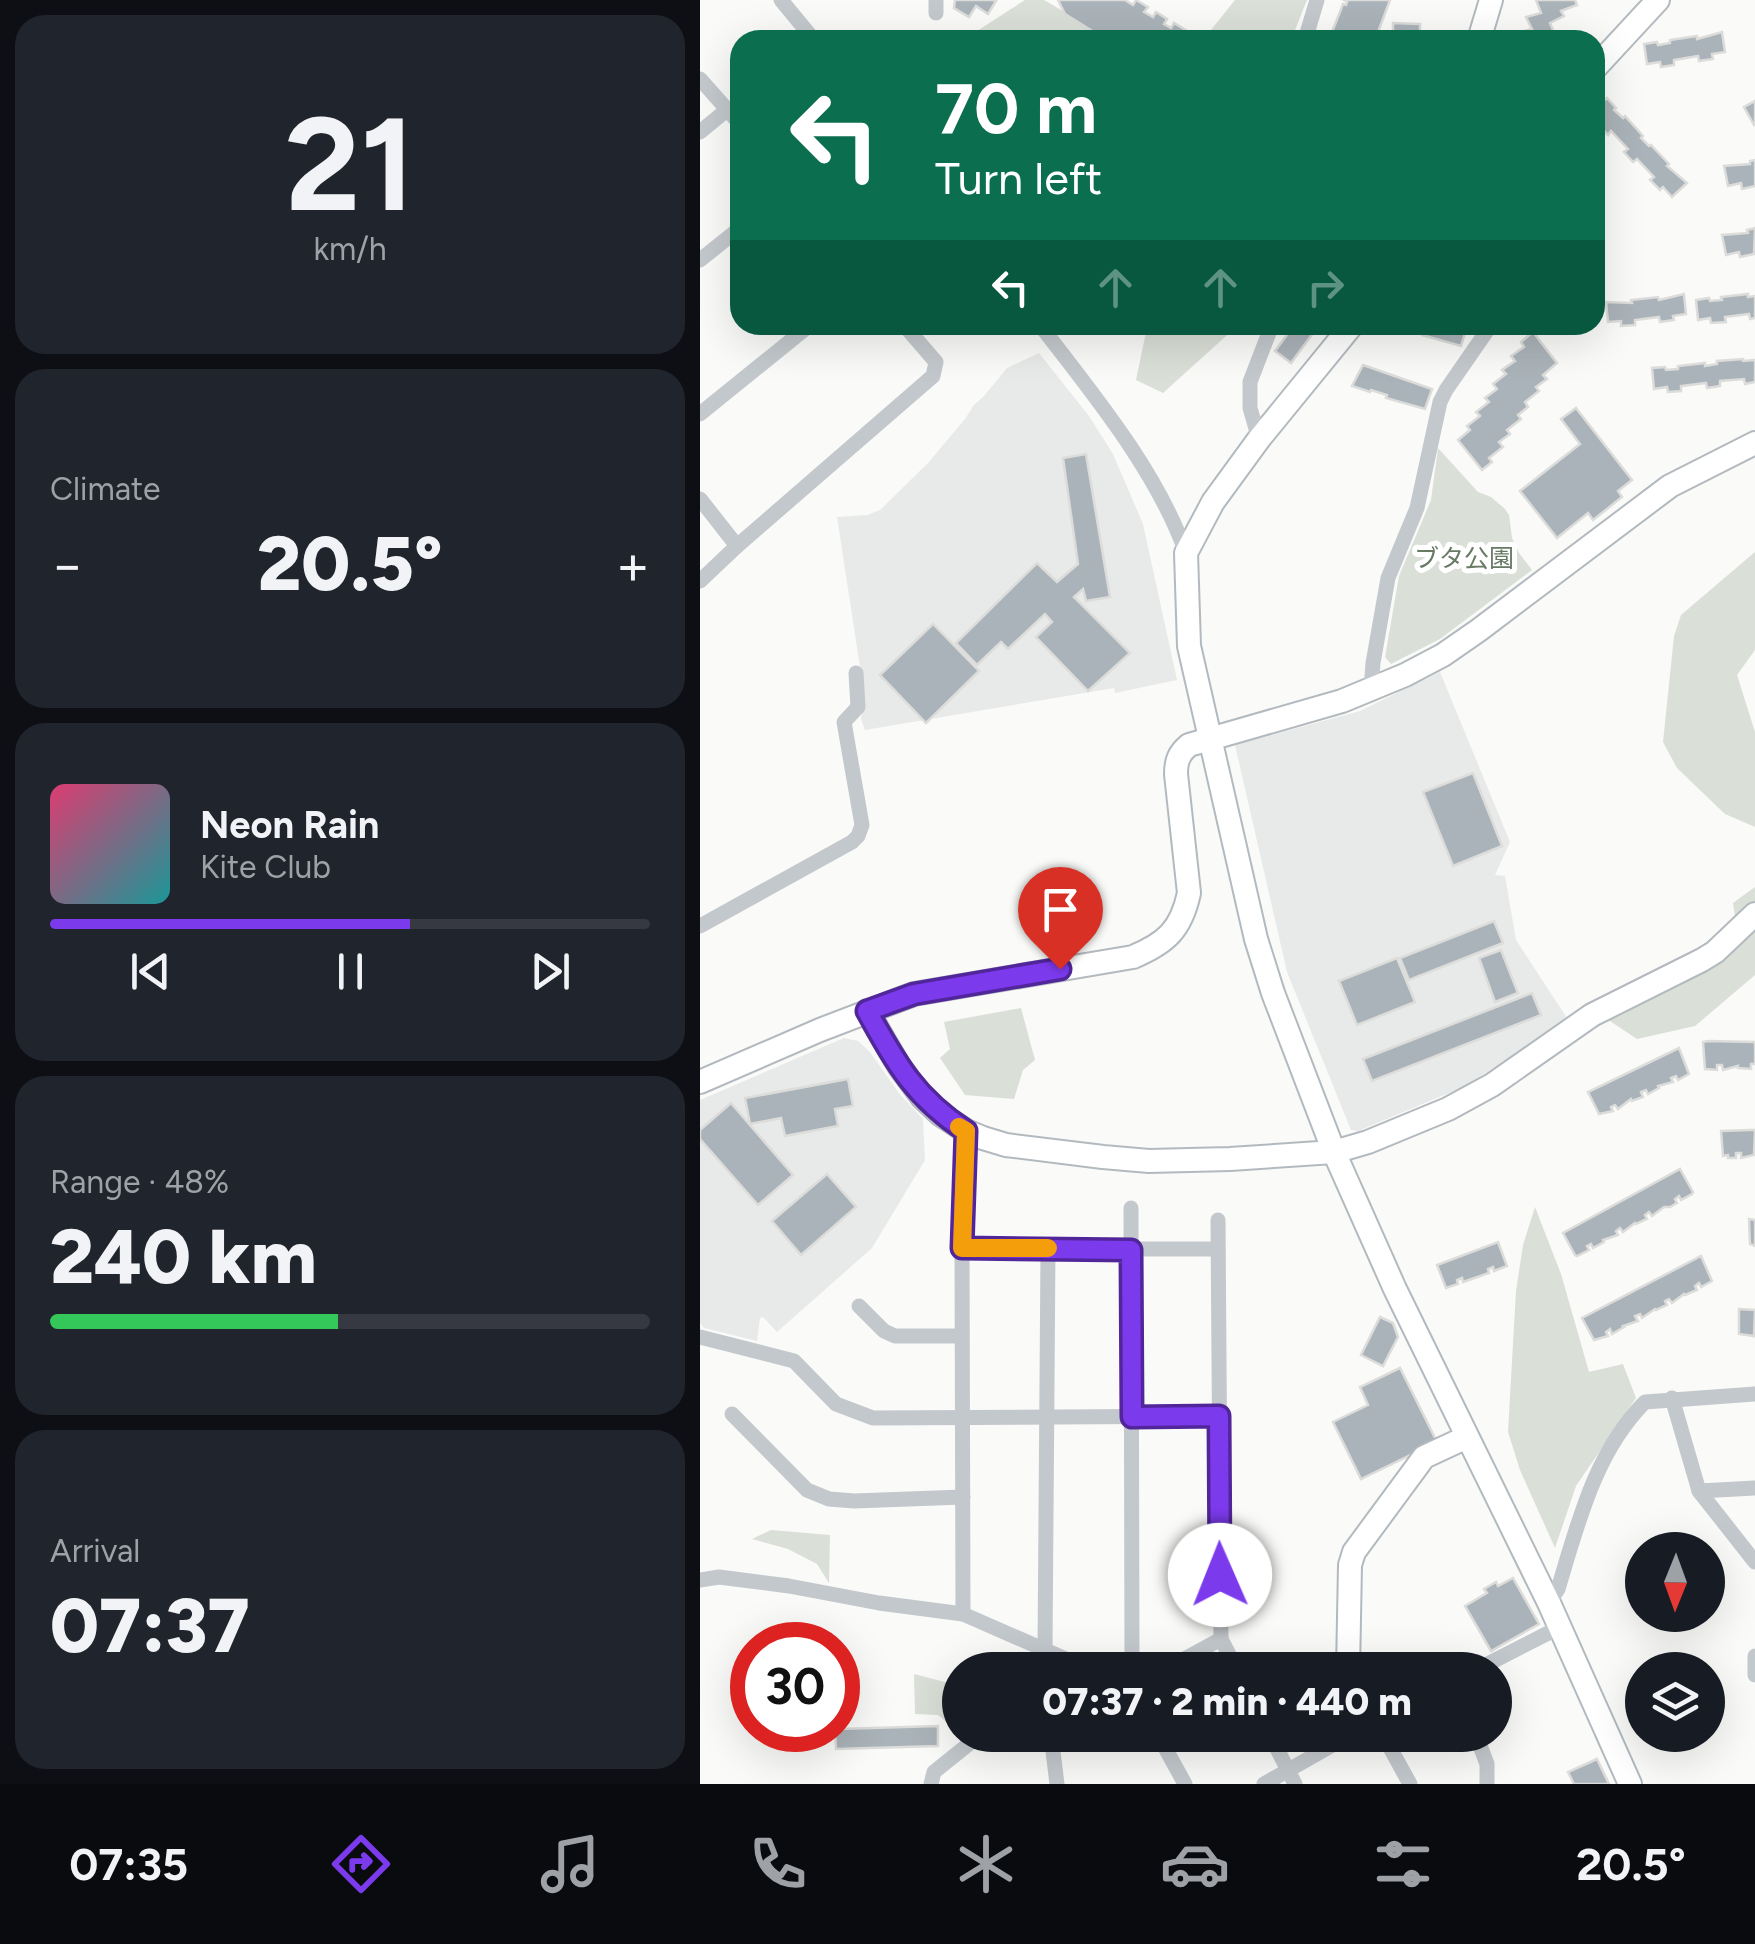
<!DOCTYPE html>
<meta charset="utf-8">
<style>
body{margin:0;font-family:Figtree,"Noto Sans JP",sans-serif;background:#20242c;color:#f1f3f6;height:100vh;display:flex;flex-direction:column;font-size:38px;white-space:nowrap}
*{box-sizing:border-box;margin:0}
p{font-size:32px;color:#9ea1a6}
.icon{flex:none;width:55px;height:55px;fill:none;stroke:currentColor;stroke-width:2;stroke-linecap:round;stroke-linejoin:round}
.map{position:relative;flex:1;overflow:hidden}
.sheet{display:flex;flex-direction:column;gap:15px;padding:15px;background:#0d0f14;width:700px}
.sheet>*{flex:none}
.top-card{position:absolute;left:30px;top:30px;width:875px;height:305px;border-radius:30px;box-shadow:0 10px 40px #0002;background:#0b6e4f;color:#fff;overflow:hidden}
.needle{width:65px;rotate:181deg}
.fabs{position:absolute;left:925px;top:1532px;display:grid;gap:20px}
.fabs a{display:grid;place-items:center;width:100px;height:100px;border-radius:50%;background:#171b24;box-shadow:0 10px 40px #0002;font-size:50px}
.speed{position:absolute;left:30px;top:1622px;display:flex;gap:20px;font-size:50px;font-weight:700;text-align:center}
.speed>*{display:grid;place-content:center;width:130px;height:130px;border-radius:50%;background:#171b24;box-shadow:0 10px 40px #0002;line-height:1}
.speed .limit{border:15px solid #d22;background:#fff;color:#111}
.pin{position:absolute;display:grid;place-items:center;width:85px;height:85px;color:#fff;margin:-102px -42px;border-radius:50% 50% 50% 0;rotate:-45deg;box-shadow:0 0 10px #0007}
.pin .icon{rotate:45deg}
.me{position:absolute;width:110px;margin:-55px;rotate:359deg;stroke-linejoin:round;filter:drop-shadow(0 0 8px #0008)}
.turn{display:flex;align-items:center;gap:35px;height:210px;padding:0 40px;font-size:45px}
.turn .icon{width:130px;height:130px;stroke-width:2.5}
.turn b{display:block;font-size:70px;line-height:85px}
.lanes{display:flex;align-items:center;height:95px;padding:0 40px;background:#0003;justify-content:center;gap:50px;direction:ltr}
.lanes .off{opacity:.35}
.big{font-size:75px;font-weight:800;line-height:1.1}
.sheet .card{flex:1;display:flex;flex-direction:column;justify-content:center;gap:15px;min-width:0;padding:0 35px;border-radius:30px;background:#20242c}
.sheet .dial{align-items:center;gap:0}
.dial b{font-size:130px;line-height:1}
.song{display:flex;align-items:center;gap:30px}
.cover{width:120px;height:120px;border-radius:15px;background:linear-gradient(135deg,hsl(340 70% 55%),hsl(180 70% 35%))}
.played{height:10px;border-radius:5px;background:linear-gradient(90deg,#7c3aed 60%,#363941 60%)}
.keys{display:flex;justify-content:space-around;direction:ltr}
.heat{display:flex;justify-content:space-between;align-items:center;font-size:55px;direction:ltr}
.charge{height:15px;border-radius:8px;background:linear-gradient(90deg,#34c759 48%,#363941 0)}
.trip{position:absolute;left:242px;top:1652px;width:570px;height:100px;border-radius:50px;background:#171b24;box-shadow:0 10px 40px #0002;font-weight:800;line-height:100px;text-align:center}
.menu{display:flex;height:160px;justify-content:space-around;align-items:center;background:#090b0e;color:#9ea1a6}
.menu .icon{width:70px;height:70px}
.menu .active{color:#7c3aed}
.menu b{font-size:45px;color:#f1f3f6}
main{display:flex;flex:1;min-height:0}
.map>svg:first-child{display:block}
</style>
<main>
<section class="sheet">
<div class="card dial"><b>21</b><p>km/h</p></div>
<div class="card"><p>Climate</p>
<div class="heat"><a>−</a><b class="big">20.5°</b><a>+</a></div>
</div>
<div class="card">
<div class="song"><i class="cover"></i><div><b>Neon Rain</b><p>Kite Club</p></div></div>
<div class="played"></div>
<div class="keys"><svg class="icon" aria-label="previous" viewBox="0 0 24 24"><path d="M18 5L8 12l10 7zM5 5v14"/></svg><svg class="icon" aria-label="pause" viewBox="0 0 24 24"><path d="M8 5v14M16 5v14"/></svg><svg class="icon" aria-label="next" viewBox="0 0 24 24"><path d="M6 5l10 7-10 7zM19 5v14"/></svg></div>
</div>
<div class="card"><p>Range · 48%</p><b class="big">240 km</b><div class="charge"></div></div>
<div class="card"><p>Arrival</p><b class="big">07:37</b></div>
</section>
<div class="map">
<svg width="1055" height="1784" viewBox="0 0 1055 1784">
<rect width="100%" height="100%" fill="#fafaf8"/>
<g fill="#e8e9e9">
<polygon points="339,353 389,416 413,454 443,524 477,680 415,693 414,688 165,730 161,719 164,700 162,680 137,517 167,515 180,510 228,463 265,419 274,405 284,396 307,368"/>
<polygon points="740,672 810,842 795,875 805,876 816,940 867,1018 798,1067 796,1066 763,1087 658,1131 651,1130 587,972 535,745 660,711"/>
<polygon points="144,1038 158,1041 170,1052 199,1093 223,1119 225,1160 172,1248 77,1332 63,1317 60,1318 57,1341 4,1328 0,1323 0,1100"/>
</g>
<g fill="#dadfd7">
<polygon points="325,0 344,0 413,40 263,40"/>
<polygon points="535,0 607,0 591,40 503,40"/>
<polygon points="439,325 543,325 536,327 463,393 436,380 446,332"/>
<polygon points="738,448 778,492 791,497 805,509 809,515 812,538 819,553 832,570 740,639 691,664 685,657 699,576 731,500"/>
<polygon points="1055,552 1055,650 1037,675 1055,732 1055,827 1025,814 977,768 963,742 974,636 981,615"/>
<polygon points="1055,887 1055,975 995,1026 937,1039 907,1019 1039,941 1033,903"/>
<polygon points="321,1008 335,1060 323,1070 314,1099 265,1095 240,1058 250,1049 244,1022"/>
<polygon points="835,1207 861,1274 889,1372 923,1364 936,1398 876,1486 855,1548 820,1470 808,1432 816,1291 823,1245"/>
<polygon points="71,1530 130,1535 129,1583 117,1564 88,1549 52,1539"/>
<polygon points="214,1674 260,1686 260,1727 256,1730 238,1715 215,1714"/>
</g>
<g fill="#aab3b9" stroke="#dcdcda" stroke-width="2.5">
<polygon points="255,0 293,0 296,1 288,14 276,6 269,17 254,8"/>
<polygon points="358,0 425,0 433,5 436,0 448,7 444,12 453,17 456,12 467,19 464,24 471,28 474,23 487,31 481,40 407,40 365,14"/>
<polygon points="644,0 690,0 675,40 629,40 643,4 646,5 647,2"/>
<polygon points="836,0 875,0 877,5 861,11 864,16 850,23 856,37 849,40 820,40 816,33 832,29 826,17 841,13"/>
<polygon points="693,23 720,24 720,40 688,40 688,37 693,37"/>
<polygon points="1022,32 1025,52 1012,54 1013,59 999,61 998,56 974,60 974,65 961,67 960,62 947,64 944,44 957,42 958,45 970,43 970,40 997,36 997,39"/>
<polygon points="907,98 916,108 914,110 923,118 925,116 943,136 941,138 949,146 951,145 969,164 967,166 987,183 972,197 963,187 960,190 950,180 954,177 937,159 933,162 924,152 928,149 911,131 908,135 897,124 901,120 895,114 895,109"/>
<polygon points="1055,101 1055,124 1054,125 1044,107"/>
<polygon points="1055,160 1055,186 1042,189 1041,183 1028,186 1024,166 1050,164 1050,161"/>
<polygon points="1055,228 1054,254 1040,257 1039,252 1026,255 1022,235 1048,233 1047,230"/>
<polygon points="984,294 986,314 973,316 974,320 960,322 959,317 935,320 935,325 921,326 921,321 908,322 906,302 932,303 931,300 958,297 959,300"/>
<polygon points="1048,294 1048,297 1055,296 1055,318 1050,319 1049,314 1025,317 1026,322 1011,323 1010,318 998,320 996,300 1009,298 1010,301 1022,300 1021,297"/>
<polygon points="588,325 619,325 591,363 575,351 587,335 583,332"/>
<polygon points="692,325 764,325 767,326 761,346 722,335 722,333 707,327 706,330"/>
<polygon points="833,332 857,363 843,375 847,379 836,387 839,391 825,402 828,407 818,415 821,419 807,430 810,434 799,442 803,447 789,458 792,462 782,470 758,440 770,430 767,426 780,416 776,412 789,402 785,398 797,389 793,384 806,374 802,370 815,361 811,356 824,347 821,342"/>
<polygon points="1043,359 1043,361 1055,360 1055,382 1045,384 1044,379 1020,381 1020,386 1007,388 1006,383 981,386 981,391 968,392 967,387 954,389 952,368 965,367 966,370 978,369 978,366 1005,363 1005,366 1017,364 1017,361"/>
<polygon points="663,365 732,389 725,409 686,398 687,395 671,390 670,392 652,386"/>
<polygon points="876,408 932,480 918,491 922,497 893,520 888,513 857,538 820,491 880,444 861,419"/>
<polygon points="386,454 410,597 386,601 383,589 374,597 430,653 388,691 336,637 352,622 345,614 308,649 301,642 277,665 256,643 337,563 357,582 378,564 363,458"/>
<polygon points="233,624 279,671 226,723 180,675"/>
<polygon points="773,773 802,846 753,866 723,792"/>
<polygon points="794,921 803,943 709,980 700,958"/>
<polygon points="801,950 818,993 795,1002 779,958"/>
<polygon points="697,958 715,1002 657,1025 639,981"/>
<polygon points="832,993 841,1015 672,1081 663,1059"/>
<polygon points="1008,1041 1055,1042 1055,1064 1051,1064 1051,1069 1038,1068 1038,1066 1023,1070 1022,1065 1017,1065 1017,1070 1005,1069 1003,1042"/>
<polygon points="979,1048 989,1074 978,1080 976,1076 971,1078 973,1082 958,1086 959,1088 948,1094 946,1090 941,1092 943,1097 932,1101 931,1099 918,1109 915,1105 911,1107 913,1111 899,1114 888,1092"/>
<polygon points="148,1079 153,1106 135,1109 138,1126 85,1136 81,1118 50,1124 45,1098"/>
<polygon points="31,1103 93,1175 58,1205 0,1139 0,1130"/>
<polygon points="1050,1130 1055,1130 1054,1155 1041,1158 1041,1153 1036,1153 1036,1158 1028,1158 1028,1155 1023,1156 1021,1131"/>
<polygon points="980,1169 993,1192 992,1194 981,1200 979,1196 975,1199 977,1203 970,1207 964,1207 952,1216 949,1212 945,1215 947,1219 936,1224 935,1223 923,1232 920,1228 916,1231 918,1235 903,1240 904,1242 893,1248 891,1244 887,1246 889,1250 877,1256 875,1255 863,1233"/>
<polygon points="127,1174 156,1207 101,1255 72,1221"/>
<polygon points="1049,1219 1055,1220 1055,1246 1050,1244"/>
<polygon points="798,1242 807,1266 794,1271 793,1267 788,1269 789,1273 763,1282 762,1278 757,1280 758,1284 746,1288 737,1265"/>
<polygon points="1001,1256 1012,1281 1001,1287 999,1283 995,1286 997,1290 985,1295 984,1294 972,1303 969,1299 965,1301 967,1305 956,1310 955,1309 942,1318 940,1314 935,1316 938,1321 923,1326 924,1327 912,1334 910,1329 906,1332 908,1336 894,1340 882,1318"/>
<polygon points="1039,1309 1055,1310 1054,1336 1039,1334"/>
<polygon points="680,1317 693,1323 698,1337 683,1366 661,1355"/>
<polygon points="700,1368 737,1442 661,1479 633,1422 668,1405 660,1387"/>
<polygon points="813,1578 839,1624 791,1651 765,1606 787,1593 784,1589 796,1582 798,1586"/>
<polygon points="238,1726 238,1746 136,1749 135,1730 138,1729"/>
<polygon points="897,1759 909,1784 874,1784 868,1772"/>
</g>
<g fill="none" stroke-linecap="round" stroke-linejoin="round">
<defs>
<g id="secondary">
<polyline points="779,40 791,0"/>
<polyline points="895,68 958,0"/>
<polyline points="652,325 559,439 513,502 486,553 489,646 556,939 573,993 634,1152 695,1289 849,1603 930,1784"/>
<polyline points="167,1011 199,1066 222,1097 240,1114 266,1131 283,1138 306,1145 403,1157 449,1161 530,1159 634,1152 668,1142 748,1109 792,1085 892,1015 1002,960 1015,952 1055,914"/>
<path d="M0 1082 120 1030 214 994 433 957C466 943 481 930 489 893L476 774C476 761 479 753 489 745L642 701 705 675 743 655 779 630 970 486 1055 443"/>
<polyline points="648,1670 650,1565 654,1552 724,1457 767,1437"/>
<polyline points="647,1737 647,1735"/>
</g>
</defs>
<use href="#secondary" stroke="#b3babf" stroke-width="26"/>
<g stroke="#c3c8cc" stroke-width="15">
<polyline points="81,0 114,40"/>
<polyline points="236,13 236,0"/>
<polyline points="605,40 617,0"/>
<polyline points="0,79 40,124"/>
<polyline points="0,132 28,109"/>
<polyline points="0,260 40,228"/>
<path d="M340 325C393 394 457 471 486 553"/>
<polyline points="0,414 110,325"/>
<polyline points="559,439 550,408 550,382 572,325"/>
<polyline points="0,499 37,546"/>
<polyline points="0,581 37,546 233,376 236,362 204,325"/>
<polyline points="671,690 673,663 688,578 717,508 740,402 746,390 791,325"/>
<polyline points="0,926 152,842 158,836 162,825 144,722 158,707 156,673"/>
<polyline points="431,1208 432,1670"/>
<polyline points="262,1249 518,1249"/>
<polyline points="159,1306 184,1331 195,1336 262,1336"/>
<polyline points="0,1337 94,1361 136,1404 173,1418 519,1416"/>
<polyline points="972,1398 999,1491 1055,1562"/>
<polyline points="32,1414 107,1490 129,1499 154,1501 263,1497"/>
<polyline points="999,1491 1055,1488"/>
<polyline points="0,1580 19,1577 89,1586 179,1603 263,1614 391,1670"/>
<path d="M849 1603 858 1589C878 1523 895 1452 945 1402L1055 1394"/>
<polyline points="263,1614 262,1249 266,1131"/>
<polyline points="521,1639 537,1670"/>
<polyline points="345,1650 348,1248"/>
<polyline points="1055,1656 1055,1675"/>
<polyline points="464,1670 521,1639 518,1220"/>
<polyline points="776,1670 860,1627"/>
<polyline points="351,1735 357,1784"/>
<polyline points="458,1735 485,1784"/>
<polyline points="570,1735 595,1784"/>
<polyline points="683,1735 710,1784"/>
<polyline points="776,1735 787,1764 787,1784"/>
<polyline points="231,1784 234,1772 280,1735"/>
<polyline points="564,1784 650,1735"/>
</g>
<use href="#secondary" stroke="#fff" stroke-width="22"/>
</g>
<g fill="none" stroke-linecap="round" stroke-linejoin="round">
<defs>
<path id="route" d="M360 969 214 994 167 1011C196 1063 214 1097 266 1131L262 1248 431 1250 432 1417 519 1416 520 1575"/>
</defs>
<use href="#route" stroke="#51269a" stroke-width="25"/>
<use href="#route" stroke="#7c3aed" stroke-width="18"/>
<polyline stroke="#f59e0b" stroke-width="18" points="259,1127 266,1131 262,1248 348,1248"/>
</g>
<g text-anchor="middle" dominant-baseline="central" stroke-width="10" stroke-linejoin="round" paint-order="stroke">
<g font-size="25" fill="#687a64" stroke="#fff">
<text x="764" y="558">ブタ公園</text>
</g>
</g>
</svg>
<div class="fabs">
<a><svg class="needle" viewBox="-14 -14 28 28"><path d="M0-13l5 13h-10z" fill="#e53935"/><path d="M0 13l5-13h-10z" fill="#9ea1a6"/></svg></a>
<a><svg class="icon" aria-label="layers" viewBox="0 0 24 24"><path d="M12 4l9 5-9 5-9-5zM3 14l9 5 9-5"/></svg></a>
</div>
<div class="speed"><div class="limit">30</div></div>
<div class="pin" style="left:360px;top:969px;background:#d93025"><svg class="icon" aria-label="arrive" viewBox="0 0 24 24"><path d="M6 21V4h12l-3 4 3 4H6"/></svg></div>
<svg class="me" style="left:520px;top:1575px" viewBox="-20 -20 40 40"><circle r="19" fill="#fff"/><path d="M0-13L10 11 0 6-10 11z" fill="#7c3aed"/></svg>
<div class="trip">07:37 · 2 min · 440 m</div>
<div class="top-card">
<div class="turn"><svg class="icon" aria-label="left" viewBox="0 0 24 24"><path d="M17 20v-9H6M10 6l-5 5 5 5"/></svg><div><b>70 m</b>Turn left</div></div>
<div class="lanes"><svg class="icon" aria-label="left" viewBox="0 0 24 24"><path d="M17 20v-9H6M10 6l-5 5 5 5"/></svg><svg class="icon off" aria-label="ahead" viewBox="0 0 24 24"><path d="M12 20V5M6 11l6-6 6 6"/></svg><svg class="icon off" aria-label="ahead" viewBox="0 0 24 24"><path d="M12 20V5M6 11l6-6 6 6"/></svg><svg class="icon off" aria-label="right" viewBox="0 0 24 24"><path d="M7 20v-9h11M14 6l5 5-5 5"/></svg></div>
</div>
</div>
</main>
<nav class="menu">
<b>07:35</b>
<svg class="icon active" aria-label="directions" viewBox="0 0 24 24"><path d="M12 3l9 9-9 9-9-9zM9 14v-3h6M13 9l2 2-2 2"/></svg>
<svg class="icon" aria-label="music" viewBox="0 0 24 24"><path d="M9 18V5l10-2v13"/><circle cx="6" cy="18" r="3"/><circle cx="16" cy="16" r="3"/></svg>
<svg class="icon" aria-label="phone" viewBox="0 0 24 24"><path d="M5 4h4l2 5-3 2q2 4 5 5l2-3 5 2v4C11 20 4 13 5 4z"/></svg>
<svg class="icon" aria-label="climate" viewBox="0 0 24 24"><path d="M12 3v18M4 7l16 10M4 17L20 7"/></svg>
<svg class="icon" aria-label="car" viewBox="0 0 24 24"><path d="M5 17H2v-5l4-1 3-4h7l3 4 3 1v5h-3M9 17h6M6 11h13"/><circle cx="7" cy="17" r="2"/><circle cx="17" cy="17" r="2"/></svg>
<svg class="icon" aria-label="filters" viewBox="0 0 24 24"><path d="M4 7h16M4 17h16"/><circle cx="9" cy="7" r="2"/><circle cx="15" cy="17" r="2"/></svg>
<b>20.5°</b>
</nav>
